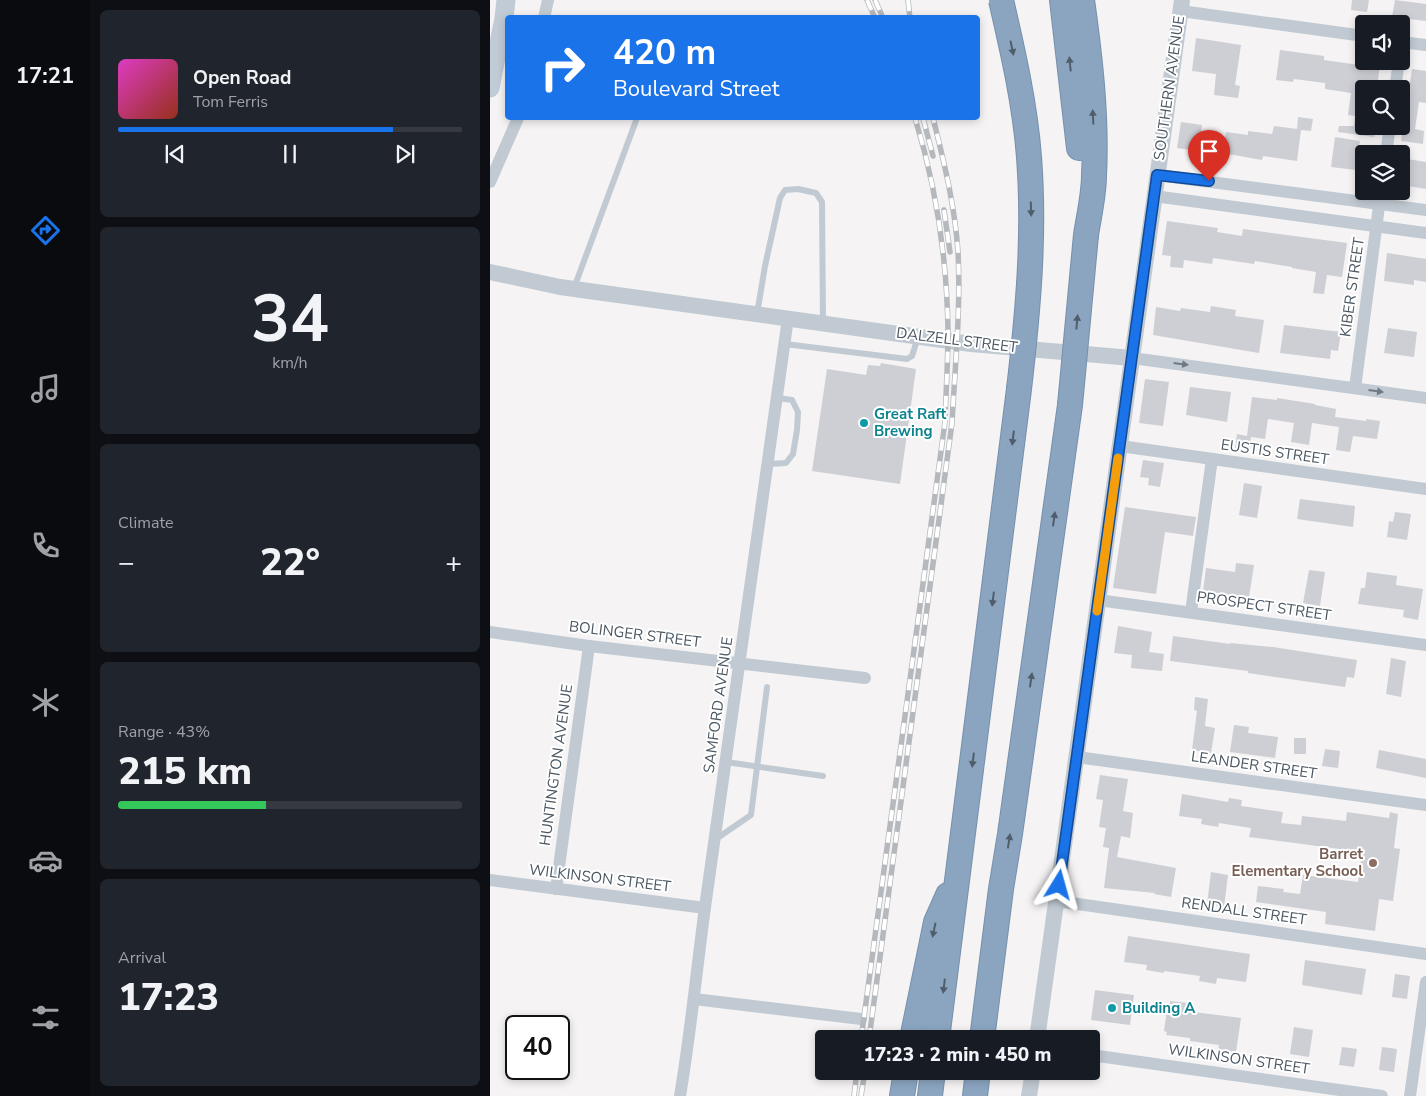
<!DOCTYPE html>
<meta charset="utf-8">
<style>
body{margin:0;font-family:"Nunito Sans",sans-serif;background:#20242c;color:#f1f3f6;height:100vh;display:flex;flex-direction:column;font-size:19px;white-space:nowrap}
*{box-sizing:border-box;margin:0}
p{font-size:16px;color:#9ea1a6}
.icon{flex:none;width:28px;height:28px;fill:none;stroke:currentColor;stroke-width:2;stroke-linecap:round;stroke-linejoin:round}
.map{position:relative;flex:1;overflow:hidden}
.sheet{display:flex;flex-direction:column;gap:10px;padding:10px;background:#0d0f14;width:400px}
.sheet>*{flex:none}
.banner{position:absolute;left:15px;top:15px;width:475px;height:105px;border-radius:5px;box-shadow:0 2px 8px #0003;background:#1a73e8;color:#fff;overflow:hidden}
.fabs{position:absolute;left:865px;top:15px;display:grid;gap:10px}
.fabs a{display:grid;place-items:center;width:55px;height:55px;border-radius:5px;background:#171b24;box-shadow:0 2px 8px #0003;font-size:25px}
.speed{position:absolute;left:15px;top:1015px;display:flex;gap:10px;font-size:25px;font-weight:700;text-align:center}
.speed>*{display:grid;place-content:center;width:65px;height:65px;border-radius:50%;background:#171b24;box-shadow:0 2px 8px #0003;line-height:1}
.speed .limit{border:2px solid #111;border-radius:8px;background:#fff;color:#111}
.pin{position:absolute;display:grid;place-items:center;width:42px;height:42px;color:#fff;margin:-51px -21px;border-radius:50% 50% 50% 0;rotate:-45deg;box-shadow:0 0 5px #0007}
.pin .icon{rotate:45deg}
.me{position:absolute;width:55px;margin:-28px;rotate:8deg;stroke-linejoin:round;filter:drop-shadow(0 0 4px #0008)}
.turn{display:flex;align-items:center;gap:18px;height:105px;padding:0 25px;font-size:22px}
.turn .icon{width:65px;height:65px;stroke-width:2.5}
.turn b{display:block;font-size:35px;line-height:42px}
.big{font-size:38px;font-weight:800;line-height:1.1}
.sheet .tile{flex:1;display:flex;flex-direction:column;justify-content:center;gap:8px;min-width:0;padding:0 18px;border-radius:8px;background:#20242c}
.sheet .dial{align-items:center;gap:0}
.dial b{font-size:65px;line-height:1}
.song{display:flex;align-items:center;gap:15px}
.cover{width:60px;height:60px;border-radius:8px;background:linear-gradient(135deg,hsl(310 70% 55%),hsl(10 70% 35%))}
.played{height:5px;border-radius:2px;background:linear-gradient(90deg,#1a73e8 80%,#363941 80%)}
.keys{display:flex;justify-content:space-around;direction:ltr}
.heat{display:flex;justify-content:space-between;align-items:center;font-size:28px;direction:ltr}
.charge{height:8px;border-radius:4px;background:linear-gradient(90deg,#34c759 43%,#363941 0)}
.trip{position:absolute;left:325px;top:1030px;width:285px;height:50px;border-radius:5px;background:#171b24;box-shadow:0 2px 8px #0003;font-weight:800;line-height:50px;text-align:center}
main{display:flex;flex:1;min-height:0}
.dock{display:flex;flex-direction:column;width:90px;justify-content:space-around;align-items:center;background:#090b0e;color:#9ea1a6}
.dock .icon{width:35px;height:35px}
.dock .current{color:#1a73e8}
.dock b{font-size:22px;color:#f1f3f6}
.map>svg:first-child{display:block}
</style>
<main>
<nav class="dock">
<b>17:21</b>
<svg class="icon current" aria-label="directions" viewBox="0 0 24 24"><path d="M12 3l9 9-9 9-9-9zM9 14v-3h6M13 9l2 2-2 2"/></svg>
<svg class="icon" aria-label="music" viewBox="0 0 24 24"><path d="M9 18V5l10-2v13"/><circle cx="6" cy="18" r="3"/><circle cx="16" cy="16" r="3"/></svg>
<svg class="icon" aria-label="phone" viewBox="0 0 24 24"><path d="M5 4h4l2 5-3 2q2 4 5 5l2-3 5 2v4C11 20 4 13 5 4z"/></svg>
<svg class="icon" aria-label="climate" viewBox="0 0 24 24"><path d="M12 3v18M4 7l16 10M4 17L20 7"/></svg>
<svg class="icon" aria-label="car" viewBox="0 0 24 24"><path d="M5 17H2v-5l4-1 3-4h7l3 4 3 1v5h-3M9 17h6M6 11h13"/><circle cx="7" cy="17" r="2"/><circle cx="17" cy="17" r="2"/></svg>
<svg class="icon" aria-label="filters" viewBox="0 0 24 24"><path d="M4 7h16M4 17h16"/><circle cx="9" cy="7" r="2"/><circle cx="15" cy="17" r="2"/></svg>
</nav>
<section class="sheet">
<div class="tile">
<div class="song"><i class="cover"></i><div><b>Open Road</b><p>Tom Ferris</p></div></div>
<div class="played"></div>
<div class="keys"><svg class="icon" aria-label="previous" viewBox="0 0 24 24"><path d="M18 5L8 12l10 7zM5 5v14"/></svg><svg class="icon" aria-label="pause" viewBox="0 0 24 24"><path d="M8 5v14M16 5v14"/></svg><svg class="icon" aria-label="next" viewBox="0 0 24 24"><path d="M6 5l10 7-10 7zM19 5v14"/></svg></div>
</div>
<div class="tile dial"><b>34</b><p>km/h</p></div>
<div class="tile"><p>Climate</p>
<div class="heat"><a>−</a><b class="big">22°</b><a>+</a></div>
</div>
<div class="tile"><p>Range · 43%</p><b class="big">215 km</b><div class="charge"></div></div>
<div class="tile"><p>Arrival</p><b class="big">17:23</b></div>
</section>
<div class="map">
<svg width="936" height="1096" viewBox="0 0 936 1096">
<rect width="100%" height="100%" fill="#f5f3f3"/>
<g fill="#cdcfd5">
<polygon points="862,0 879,0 877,12 861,10"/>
<polygon points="905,0 936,4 936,21 902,17"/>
<polygon points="706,38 751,45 745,85 750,86 748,98 724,95 726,74 702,71"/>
<polygon points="790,50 834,56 834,60 869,65 869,61 890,64 887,89 874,89 874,126 886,126 884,137 848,132 849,126 864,126 865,116 858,115 861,93 835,89 835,83 804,79 803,82 786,80"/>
<polygon points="922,69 936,71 936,103 929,102 925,129 934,131 933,144 911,141"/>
<polygon points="808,117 823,119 821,131 811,130 807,161 773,156 772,160 733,153 736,132 758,135 758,131 782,134 784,126 807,129"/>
<polygon points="691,122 712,125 708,151 687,148"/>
<polygon points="845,137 870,141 868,152 874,153 874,163 867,162 866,170 841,167"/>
<polygon points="911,158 936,162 936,189 911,185"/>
<polygon points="677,221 728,228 727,232 752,236 753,229 857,243 852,277 837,275 834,294 823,293 826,272 802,268 802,267 765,261 764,264 723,258 722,264 694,260 693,268 680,267 681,256 672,255"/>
<polygon points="897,253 936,259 936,282 924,280 924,285 894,281"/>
<polygon points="721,306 746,310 745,316 774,320 769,353 663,335 666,307 690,311 691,308 720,312"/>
<polygon points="794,325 851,332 848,351 841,350 840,359 790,353"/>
<polygon points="898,328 927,332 924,357 894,353"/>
<polygon points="391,363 426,369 410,484 322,471 337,369 376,375 378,365 390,366"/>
<polygon points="655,379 679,382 673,426 649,423"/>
<polygon points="700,387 741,392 737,422 696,415"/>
<polygon points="762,397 787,400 787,398 825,404 825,405 846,409 845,417 876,421 876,419 890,421 887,439 863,436 860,452 846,450 849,427 822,423 819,445 801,442 804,423 778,419 775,439 761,437 759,451 745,449 747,434 757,436"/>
<polygon points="653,460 674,463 670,487 658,485 659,478 650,477"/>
<polygon points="754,483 772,486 767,518 749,515"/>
<polygon points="810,499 865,506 863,527 807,519"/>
<polygon points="635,507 706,517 703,536 675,532 666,594 623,588"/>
<polygon points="905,512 921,514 917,540 897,537 899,521 903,522"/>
<polygon points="746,563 764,565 759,597 713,591 716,568 745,572"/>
<polygon points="819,570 835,572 830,606 813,603"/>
<polygon points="877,572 907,576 906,585 933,589 928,620 913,617 914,610 868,604 871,588 875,588"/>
<polygon points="628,626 662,632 659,652 674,654 672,671 641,668 642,655 624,653"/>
<polygon points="683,636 740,644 740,643 783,647 867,660 864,678 857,677 855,687 758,673 758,671 680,661"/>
<polygon points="901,658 916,661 911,697 896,694"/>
<polygon points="705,697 718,699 715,726 725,728 721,753 702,750 707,711 704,710"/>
<polygon points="744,725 759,727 758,733 788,737 785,758 740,752"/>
<rect x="804" y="738" width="12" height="16"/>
<polygon points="835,749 850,751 848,768 832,766"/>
<polygon points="889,750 936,759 936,778 886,768"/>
<polygon points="610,775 638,779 633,811 643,813 640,838 631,836 627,857 686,868 681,897 664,894 665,893 614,888 619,848 613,847 616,828 609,827 613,800 606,799"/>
<polygon points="692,794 738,802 739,798 752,800 751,806 793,812 791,823 811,825 812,816 856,821 857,812 899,818 900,812 908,814 904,848 910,849 903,901 889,899 885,931 835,924 836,912 766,902 768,886 794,889 793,892 810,894 813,875 868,882 872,852 759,837 761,828 729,823 728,827 711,824 712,819 689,816"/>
<polygon points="721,872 738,875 734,907 717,904"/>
<polygon points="638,936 760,954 756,982 727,978 726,984 709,981 710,976 674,971 674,973 656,970 657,965 634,962"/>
<polygon points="815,960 876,969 872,995 812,985"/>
<polygon points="905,974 920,976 917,999 902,997"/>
<polygon points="605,990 644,995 640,1025 601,1020"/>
<polygon points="680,1001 697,1003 696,1011 751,1018 746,1052 728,1049 729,1045 700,1041 700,1038 676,1035 677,1032 674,1031 678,1003 680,1003"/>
<polygon points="804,1027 823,1030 819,1057 800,1054"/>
<polygon points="852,1047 867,1049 864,1067 849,1065"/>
<polygon points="892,1047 907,1049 904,1072 889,1070"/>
</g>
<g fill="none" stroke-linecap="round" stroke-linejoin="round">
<defs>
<g id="motorway">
<polyline points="572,0 589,148"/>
<path d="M592 0C600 57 607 117 604 175 604 195 599 215 596 235"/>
<polyline points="422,1039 446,922 458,895"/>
<polyline points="447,1039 529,389"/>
<polyline points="492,1039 511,889 520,834 580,405"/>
<polyline points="412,1096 416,1071"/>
<polyline points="440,1096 443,1071"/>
<polyline points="485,1096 488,1071"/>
</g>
</defs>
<use href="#motorway" stroke="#7690ad" stroke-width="26"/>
<g stroke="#c1cad2" stroke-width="6">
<polyline points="84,288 147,118"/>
<polyline points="267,314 275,266 290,198 295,190 308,189 326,193 332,202 333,323"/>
<polyline points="295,344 417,359 422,356 428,337"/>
<polyline points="279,464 296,463 303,454 307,430 308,412 302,400 288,398"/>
<polyline points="236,762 333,776"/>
<polyline points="226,839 261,815 277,687"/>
</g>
<g stroke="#c1cad2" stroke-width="12">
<polyline points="691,11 874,36"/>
<polyline points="54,18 58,0"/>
<polyline points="911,42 936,45"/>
<polyline points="905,89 909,61"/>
<polyline points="896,154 900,126"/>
<polyline points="667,175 936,210"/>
<polyline points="0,182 28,118"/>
<polyline points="664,196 936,233"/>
<polyline points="642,358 936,398"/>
<polyline points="865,388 891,191"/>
<polyline points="630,446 936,489"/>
<polyline points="608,600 936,645"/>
<polyline points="701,612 722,459"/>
<polyline points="0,632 99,646 375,678"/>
<polyline points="587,757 936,805"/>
<polyline points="0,880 215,908"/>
<polyline points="66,889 99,646"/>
<polyline points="567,901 936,954"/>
<polyline points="204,999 371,1019"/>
<polyline points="601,1055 892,1096"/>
<path d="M190 1096C201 1031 207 965 216 900 245 706 272 512 298 318"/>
<polyline points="920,1096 936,982"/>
</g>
<g stroke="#c1cad2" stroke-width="16">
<polyline points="0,272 70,287 481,344 642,358"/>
<polyline points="547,1039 692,0"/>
<polyline points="539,1096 543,1071"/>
</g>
<polyline stroke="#c1cbd6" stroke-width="19" points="0,88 14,18 16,0"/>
<use href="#motorway" stroke="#8ba5c1" stroke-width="24"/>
<defs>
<g id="rail">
<polyline points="377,0 385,18"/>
<polyline points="385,0 393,18"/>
<polyline points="418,0 420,18"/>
<polyline points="433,118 443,156"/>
<polyline points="454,210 460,252"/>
<path d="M371 1039 455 422C456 392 458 361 458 331 457 259 446 186 425 118"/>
<path d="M379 1039 462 423C465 366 471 308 468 252 465 206 454 162 443 118"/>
<polyline points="364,1096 367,1071"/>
<polyline points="371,1096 375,1071"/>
</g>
</defs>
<use href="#rail" stroke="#b5b8bd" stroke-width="5.5"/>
<use href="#rail" stroke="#fff" stroke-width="4" stroke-dasharray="11" stroke-linecap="butt"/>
<defs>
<g id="motorway-bridge">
<path d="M511 0C523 52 535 104 539 157 545 235 538 312 529 389"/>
<polyline points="580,405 596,235"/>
</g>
</defs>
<use href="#motorway-bridge" stroke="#7690ad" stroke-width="26" stroke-linecap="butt"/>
<use href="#motorway-bridge" stroke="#8ba5c1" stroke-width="24"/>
</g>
<defs><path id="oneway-solid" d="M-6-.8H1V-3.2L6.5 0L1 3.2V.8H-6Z" transform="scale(1.25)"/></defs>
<g fill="#505e6b">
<use href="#oneway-solid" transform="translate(522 48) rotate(78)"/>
<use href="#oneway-solid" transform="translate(580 64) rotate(-96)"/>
<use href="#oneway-solid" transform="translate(603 117) rotate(-93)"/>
<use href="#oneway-solid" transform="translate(541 209) rotate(88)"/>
<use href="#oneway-solid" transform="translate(587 322) rotate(-85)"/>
<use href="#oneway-solid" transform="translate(523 438) rotate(97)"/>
<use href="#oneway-solid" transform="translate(564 519) rotate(-82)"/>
<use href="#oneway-solid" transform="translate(503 599) rotate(97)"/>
<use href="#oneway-solid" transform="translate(541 680) rotate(-82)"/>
<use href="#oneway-solid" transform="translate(483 760) rotate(97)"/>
<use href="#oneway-solid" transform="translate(519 841) rotate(-81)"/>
<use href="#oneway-solid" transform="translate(444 930) rotate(102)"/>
<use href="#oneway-solid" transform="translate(454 986) rotate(97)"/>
</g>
<g fill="#6e7983">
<use href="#oneway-solid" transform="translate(691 364) rotate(7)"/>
<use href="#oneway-solid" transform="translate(886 391) rotate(8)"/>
</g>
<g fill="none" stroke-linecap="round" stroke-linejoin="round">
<defs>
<polyline id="route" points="569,885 667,175 719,181"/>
</defs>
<use href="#route" stroke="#114b97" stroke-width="12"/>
<use href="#route" stroke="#1a73e8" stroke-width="9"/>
<polyline stroke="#f59e0b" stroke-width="9" points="607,611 628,458"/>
</g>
<g fill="#0f9aa8" stroke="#fff" stroke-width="2">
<circle cx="374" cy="423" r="5"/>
<circle cx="622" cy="1008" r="5"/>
</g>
<circle fill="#8d6e63" stroke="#fff" stroke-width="2" cx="883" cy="863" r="5"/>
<g text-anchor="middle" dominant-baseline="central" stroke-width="4" stroke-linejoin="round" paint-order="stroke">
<g font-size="15" fill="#4a5661" stroke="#fff">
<text transform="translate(679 88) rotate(-82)">SOUTHERN AVENUE</text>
<text transform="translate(862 287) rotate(-82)">KIBER STREET</text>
<text transform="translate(467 340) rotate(7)">DALZELL STREET</text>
<text transform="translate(785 452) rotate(8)">EUSTIS STREET</text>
<text transform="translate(774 606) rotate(8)">PROSPECT STREET</text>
<text transform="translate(145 634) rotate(7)">BOLINGER STREET</text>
<text transform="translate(228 705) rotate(-82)">SAMFORD AVENUE</text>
<text transform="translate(66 765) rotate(-82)">HUNTINGTON AVENUE</text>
<text transform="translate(764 765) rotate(8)">LEANDER STREET</text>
<text transform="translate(110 878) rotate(7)">WILKINSON STREET</text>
<text transform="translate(754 911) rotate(8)">RENDALL STREET</text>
<text transform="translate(749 1059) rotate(8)">WILKINSON STREET</text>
</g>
<g font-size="15" font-weight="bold" fill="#0d838f" stroke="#fff" text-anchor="start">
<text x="384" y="414">Great Raft<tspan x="384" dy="17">Brewing</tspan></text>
<text x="632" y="1008">Building A</text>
</g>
<g font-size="15" font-weight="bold" fill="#785e54" stroke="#fff" text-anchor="end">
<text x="873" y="854">Barret<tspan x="873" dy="17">Elementary School</tspan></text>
</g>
</g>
</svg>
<div class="fabs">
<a><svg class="icon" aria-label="sound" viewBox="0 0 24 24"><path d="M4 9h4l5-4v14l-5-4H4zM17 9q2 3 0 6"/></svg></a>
<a><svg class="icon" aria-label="search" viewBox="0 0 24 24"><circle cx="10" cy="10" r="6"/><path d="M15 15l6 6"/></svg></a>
<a><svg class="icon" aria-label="layers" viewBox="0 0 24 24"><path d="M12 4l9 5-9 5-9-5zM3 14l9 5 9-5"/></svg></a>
</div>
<div class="speed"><div class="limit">40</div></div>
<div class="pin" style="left:719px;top:181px;background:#d93025"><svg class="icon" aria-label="arrive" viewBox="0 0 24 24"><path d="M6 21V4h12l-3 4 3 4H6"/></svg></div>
<svg class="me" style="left:569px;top:885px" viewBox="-20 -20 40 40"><path d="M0-17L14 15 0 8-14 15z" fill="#1a73e8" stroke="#fff" stroke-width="4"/></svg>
<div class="trip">17:23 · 2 min · 450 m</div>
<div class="banner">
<div class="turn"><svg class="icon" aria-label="right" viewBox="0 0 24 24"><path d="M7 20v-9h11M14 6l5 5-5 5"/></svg><div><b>420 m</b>Boulevard Street</div></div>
</div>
</div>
</main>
